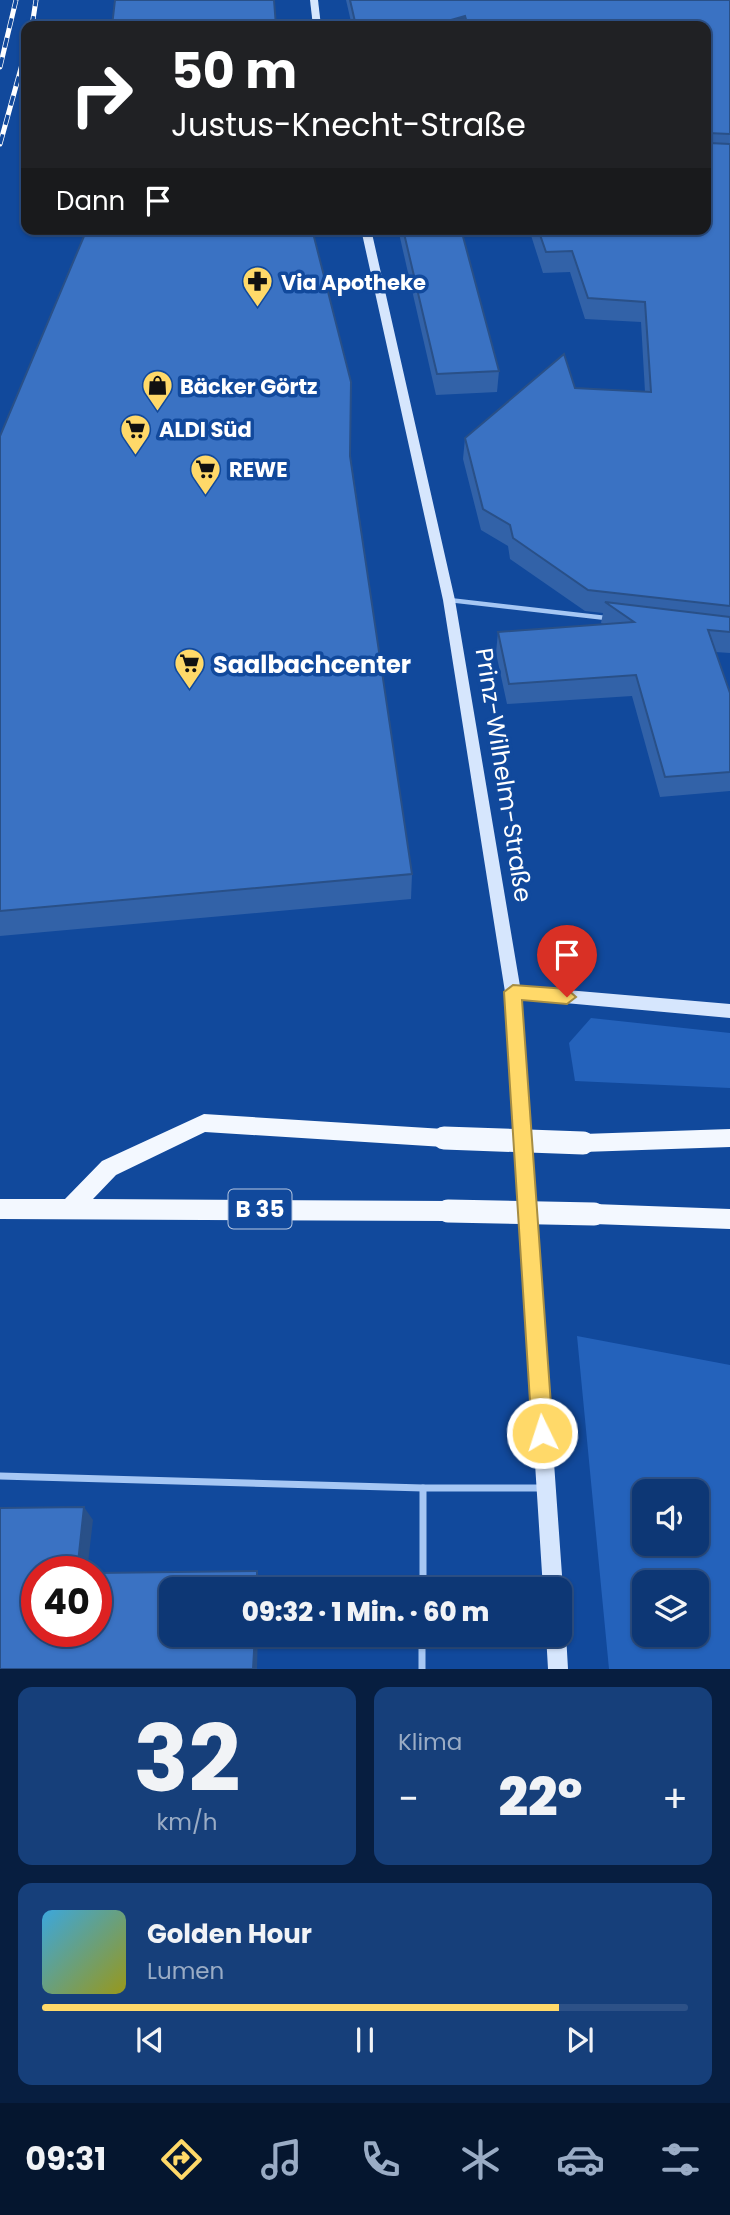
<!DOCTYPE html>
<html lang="de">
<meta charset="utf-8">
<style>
body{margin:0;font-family:Poppins,sans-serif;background:#163f7a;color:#f1f3f6;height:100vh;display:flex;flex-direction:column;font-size:26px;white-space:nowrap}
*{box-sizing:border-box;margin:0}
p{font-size:23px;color:#9aacc5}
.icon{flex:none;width:38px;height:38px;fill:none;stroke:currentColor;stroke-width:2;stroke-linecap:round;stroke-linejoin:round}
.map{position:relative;height:1669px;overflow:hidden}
.details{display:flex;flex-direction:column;gap:18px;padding:18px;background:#071e40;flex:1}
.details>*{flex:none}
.hud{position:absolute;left:21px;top:21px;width:690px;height:214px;border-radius:14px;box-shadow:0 2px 5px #0004,0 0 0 2px #2d5187;background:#202124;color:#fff;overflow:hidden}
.fabs{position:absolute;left:632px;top:1479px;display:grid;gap:14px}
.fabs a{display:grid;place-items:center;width:77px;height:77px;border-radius:14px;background:#0d3775;box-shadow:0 2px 5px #0004,0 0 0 2px #2d5187;font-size:35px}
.speed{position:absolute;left:21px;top:1556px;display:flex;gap:14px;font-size:35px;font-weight:700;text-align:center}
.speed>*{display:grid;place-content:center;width:91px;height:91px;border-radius:50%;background:#0d3775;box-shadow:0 2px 5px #0004,0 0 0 2px #2d5187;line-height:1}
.speed .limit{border:10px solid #d22;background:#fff;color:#111}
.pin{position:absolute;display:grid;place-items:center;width:60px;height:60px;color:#fff;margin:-72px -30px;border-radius:50% 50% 50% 0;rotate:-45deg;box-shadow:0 0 7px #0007}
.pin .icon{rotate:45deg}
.me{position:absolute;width:77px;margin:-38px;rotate:356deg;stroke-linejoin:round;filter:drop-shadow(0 0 5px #0008)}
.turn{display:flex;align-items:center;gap:24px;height:147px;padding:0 35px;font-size:32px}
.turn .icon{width:91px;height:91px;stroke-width:2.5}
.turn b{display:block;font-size:49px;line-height:60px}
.then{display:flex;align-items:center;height:66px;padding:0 35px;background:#0003;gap:14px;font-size:26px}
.big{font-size:52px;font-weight:800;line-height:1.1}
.details .widget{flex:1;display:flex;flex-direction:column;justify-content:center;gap:10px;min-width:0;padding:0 24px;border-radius:14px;background:#163f7a}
.details .dial{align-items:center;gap:0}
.dial b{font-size:91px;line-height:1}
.song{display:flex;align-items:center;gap:21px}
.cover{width:84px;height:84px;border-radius:10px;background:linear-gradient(135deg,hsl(200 70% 55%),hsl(60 70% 35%))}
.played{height:7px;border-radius:4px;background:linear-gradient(90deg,#ffd969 80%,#2d5187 80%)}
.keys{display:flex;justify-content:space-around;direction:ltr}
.heat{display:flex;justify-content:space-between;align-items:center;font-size:38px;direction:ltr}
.details .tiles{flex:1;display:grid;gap:18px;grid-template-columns:1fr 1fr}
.widget:last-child{grid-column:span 2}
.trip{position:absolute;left:159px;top:1577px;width:413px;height:70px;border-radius:14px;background:#0d3775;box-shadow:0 2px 5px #0004,0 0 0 2px #2d5187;font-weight:800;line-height:70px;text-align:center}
.dock{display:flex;height:112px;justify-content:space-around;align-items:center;background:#05162f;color:#9aacc5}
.dock .icon{width:49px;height:49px}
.dock .selected{color:#ffd969}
.dock b{font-size:32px;color:#f1f3f6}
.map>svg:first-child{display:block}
</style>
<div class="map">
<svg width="730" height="1669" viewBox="0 0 730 1669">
<rect width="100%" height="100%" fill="#11499c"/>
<g fill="#2462bb" fill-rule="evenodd">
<polygon points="591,1018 730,1033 730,1088 575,1081 569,1043"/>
<path d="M577 1336 730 1365V1669H609ZM644 1491H696V1544H644ZM644 1582H696V1634H644Z"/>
</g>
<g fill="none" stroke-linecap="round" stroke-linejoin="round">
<polyline stroke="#a6c7f4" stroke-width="4.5" points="449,600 606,618"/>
<g stroke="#a6c7f4" stroke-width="7">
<polyline points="0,1476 423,1488 543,1488"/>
<polyline points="423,1488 423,1589"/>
<polyline points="422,1634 422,1669"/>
</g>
<g fill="#d6e6fd" fill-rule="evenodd">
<polygon points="310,0 318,0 321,26 313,26"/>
<polygon points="361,229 371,229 455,600 520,986 730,1004 730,1018 521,999 563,1589 560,1596 560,1589 543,1589 505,992 443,600"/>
<polygon points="560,1626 563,1627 566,1634 568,1669 548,1669 546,1634 560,1634"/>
</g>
<g fill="#f3f8ff" fill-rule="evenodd">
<polygon points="204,1114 444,1129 451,1131 454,1138 451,1145 444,1147 205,1132 116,1175 93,1199 448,1201 455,1204 459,1211 455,1218 448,1221 0,1219 0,1199 65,1199 102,1161"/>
<polygon points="730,1129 730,1147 583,1152 576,1150 573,1143 576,1136 583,1134"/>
<polygon points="594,1204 730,1209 730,1229 594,1224 587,1221 583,1214 587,1207"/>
</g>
<defs>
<g id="rail">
<polyline points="32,26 36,0"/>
<polyline points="0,67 16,0"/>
<polyline points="0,144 26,50"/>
</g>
</defs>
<use href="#rail" stroke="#fff" stroke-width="5"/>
<use href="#rail" stroke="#11499c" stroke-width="3.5" stroke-dasharray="10" stroke-linecap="butt"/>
<g stroke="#f3f8ff" stroke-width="23">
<polyline points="444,1138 583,1143"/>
<polyline points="448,1211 594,1214"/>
</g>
</g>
<g fill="#3262a8">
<polygon points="346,0 730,0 730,653 715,652 730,693 730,791 660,797 632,696 507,704 496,653 498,632 604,624 601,623 603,613 585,611 510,559 508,546 481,530 463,459 465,438 575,388 645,392 641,322 585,319 570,272 543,273 529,229 705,229 705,26 352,26"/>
<polygon points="398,229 461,229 499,371 497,392 436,395"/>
<polygon points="0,436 351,459 412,874 411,899 0,936"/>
</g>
<g fill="#295088">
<polygon points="465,16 464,26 430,26"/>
<polygon points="84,1507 93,1520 87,1572 77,1572"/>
<polygon points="257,1571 261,1582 260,1589 257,1589"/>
<polygon points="255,1634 258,1634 257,1669 253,1669"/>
</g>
<g fill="#3a72c3" stroke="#295088" stroke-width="2">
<polygon points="115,0 274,0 276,26 112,26"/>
<polygon points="350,0 730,0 730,134 708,133 705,136 705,26 468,26 465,16 430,26 356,26"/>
<polygon points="705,139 709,143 730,144 730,606 588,590 513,538 510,525 483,509 465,438 564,354 575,388 651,392 645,302 588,298 572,251 546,252 538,229 705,229"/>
<polygon points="87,229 312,229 351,382 350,456 412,874 0,911 0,436"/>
<polygon points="403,229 461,229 499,371 437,374"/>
<polygon points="605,602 730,617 730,632 708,630 730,693 730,772 665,777 636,675 509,684 498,632 634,622"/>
<polygon points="84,1507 77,1572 37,1572 37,1631 96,1631 96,1573 257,1571 257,1589 172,1589 172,1634 255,1634 253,1669 0,1669 0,1508"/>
</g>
<polygon fill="#ffd969" stroke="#a68d44" stroke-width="2" points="513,985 567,989 576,997 567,1004 522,1000 553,1433 550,1440 542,1443 535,1440 532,1433 504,992"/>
<defs>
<symbol id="pharmacy-pin" viewBox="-11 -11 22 30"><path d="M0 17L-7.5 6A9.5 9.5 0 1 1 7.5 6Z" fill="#ffd969" stroke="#11499c"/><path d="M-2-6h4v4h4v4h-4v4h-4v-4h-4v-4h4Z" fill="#111"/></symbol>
<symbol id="shop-pin" viewBox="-11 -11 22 30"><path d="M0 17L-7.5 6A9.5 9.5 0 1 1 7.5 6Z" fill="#ffd969" stroke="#11499c"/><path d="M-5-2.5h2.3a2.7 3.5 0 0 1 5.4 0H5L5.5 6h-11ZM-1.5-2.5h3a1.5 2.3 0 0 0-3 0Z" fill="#111"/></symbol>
<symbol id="supermarket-pin" viewBox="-11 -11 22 30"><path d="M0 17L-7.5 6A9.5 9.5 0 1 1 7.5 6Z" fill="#ffd969" stroke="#11499c"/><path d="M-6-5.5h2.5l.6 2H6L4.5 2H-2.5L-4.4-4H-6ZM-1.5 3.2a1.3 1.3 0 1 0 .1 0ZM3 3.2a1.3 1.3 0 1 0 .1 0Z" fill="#111"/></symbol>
</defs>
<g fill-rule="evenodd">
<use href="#pharmacy-pin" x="240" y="264" width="35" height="47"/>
<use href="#shop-pin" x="140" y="368" width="35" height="47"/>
<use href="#supermarket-pin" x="118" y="412" width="35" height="47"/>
<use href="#supermarket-pin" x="188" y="452" width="35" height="47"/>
<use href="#supermarket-pin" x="172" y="646" width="35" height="47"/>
</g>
<g text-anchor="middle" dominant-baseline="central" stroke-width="7" stroke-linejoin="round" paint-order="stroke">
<g font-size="21" font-weight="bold" fill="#fff" stroke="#11499c" text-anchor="start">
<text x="281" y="282">Via Apotheke</text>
<text x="180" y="386">Bäcker Görtz</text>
<text x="159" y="429">ALDI Süd</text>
<text x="229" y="469">REWE</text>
</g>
<rect fill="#11499c" stroke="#b8c8e1" stroke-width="2" x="228.5" y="1189.5" width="63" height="39" rx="5"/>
<g font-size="23" font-weight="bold" fill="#fff">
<text x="260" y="1209">B 35</text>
</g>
<g font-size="24" font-weight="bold" fill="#fff" stroke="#11499c" text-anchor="start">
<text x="213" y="664">Saalbachcenter</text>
</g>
<g font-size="24" fill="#fff" stroke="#11499c">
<text transform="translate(504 775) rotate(81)">Prinz-Wilhelm-Straße</text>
</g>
</g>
</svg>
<div class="fabs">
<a><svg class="icon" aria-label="sound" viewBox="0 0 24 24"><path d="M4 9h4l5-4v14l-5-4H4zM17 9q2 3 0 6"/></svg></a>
<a><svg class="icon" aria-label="layers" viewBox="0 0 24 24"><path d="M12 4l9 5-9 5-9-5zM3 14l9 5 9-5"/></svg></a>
</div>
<div class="speed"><div class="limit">40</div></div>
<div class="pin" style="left:567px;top:997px;background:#d93025"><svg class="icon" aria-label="arrive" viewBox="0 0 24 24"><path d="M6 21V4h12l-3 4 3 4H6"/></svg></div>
<svg class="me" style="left:542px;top:1433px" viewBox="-20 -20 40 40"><circle r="17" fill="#ffd969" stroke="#fff" stroke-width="3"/><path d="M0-11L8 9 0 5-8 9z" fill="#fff"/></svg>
<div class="trip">09:32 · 1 Min. · 60 m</div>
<div class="hud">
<div class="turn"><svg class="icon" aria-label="right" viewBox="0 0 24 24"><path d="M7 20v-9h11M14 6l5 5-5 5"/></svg><div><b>50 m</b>Justus-Knecht-Straße</div></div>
<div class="then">Dann<svg class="icon" aria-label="arrive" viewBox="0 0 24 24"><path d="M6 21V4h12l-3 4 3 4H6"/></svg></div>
</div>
</div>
<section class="details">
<div class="tiles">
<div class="widget dial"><b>32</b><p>km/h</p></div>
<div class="widget"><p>Klima</p>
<div class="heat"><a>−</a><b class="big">22°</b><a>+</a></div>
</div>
<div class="widget">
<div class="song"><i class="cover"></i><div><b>Golden Hour</b><p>Lumen</p></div></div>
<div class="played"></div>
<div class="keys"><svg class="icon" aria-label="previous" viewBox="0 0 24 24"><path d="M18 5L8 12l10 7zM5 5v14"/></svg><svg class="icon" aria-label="pause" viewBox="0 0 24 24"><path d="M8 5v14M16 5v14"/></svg><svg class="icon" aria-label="next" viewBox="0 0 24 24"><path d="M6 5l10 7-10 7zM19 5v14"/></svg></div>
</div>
</div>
</section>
<nav class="dock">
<b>09:31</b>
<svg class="icon selected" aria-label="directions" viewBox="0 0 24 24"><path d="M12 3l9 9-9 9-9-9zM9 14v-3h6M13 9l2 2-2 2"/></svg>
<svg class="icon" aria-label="music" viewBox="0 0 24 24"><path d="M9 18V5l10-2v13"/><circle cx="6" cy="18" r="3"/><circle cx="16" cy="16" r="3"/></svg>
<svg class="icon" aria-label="phone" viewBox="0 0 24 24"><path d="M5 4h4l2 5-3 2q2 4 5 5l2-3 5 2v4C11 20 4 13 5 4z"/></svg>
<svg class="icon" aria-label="climate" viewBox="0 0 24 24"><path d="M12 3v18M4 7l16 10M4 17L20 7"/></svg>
<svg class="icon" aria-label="car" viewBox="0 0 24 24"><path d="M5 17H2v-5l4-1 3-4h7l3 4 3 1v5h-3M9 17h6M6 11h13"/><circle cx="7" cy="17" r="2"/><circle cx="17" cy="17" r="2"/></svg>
<svg class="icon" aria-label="filters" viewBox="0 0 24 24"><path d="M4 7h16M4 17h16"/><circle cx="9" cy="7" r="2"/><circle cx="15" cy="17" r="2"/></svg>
</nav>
